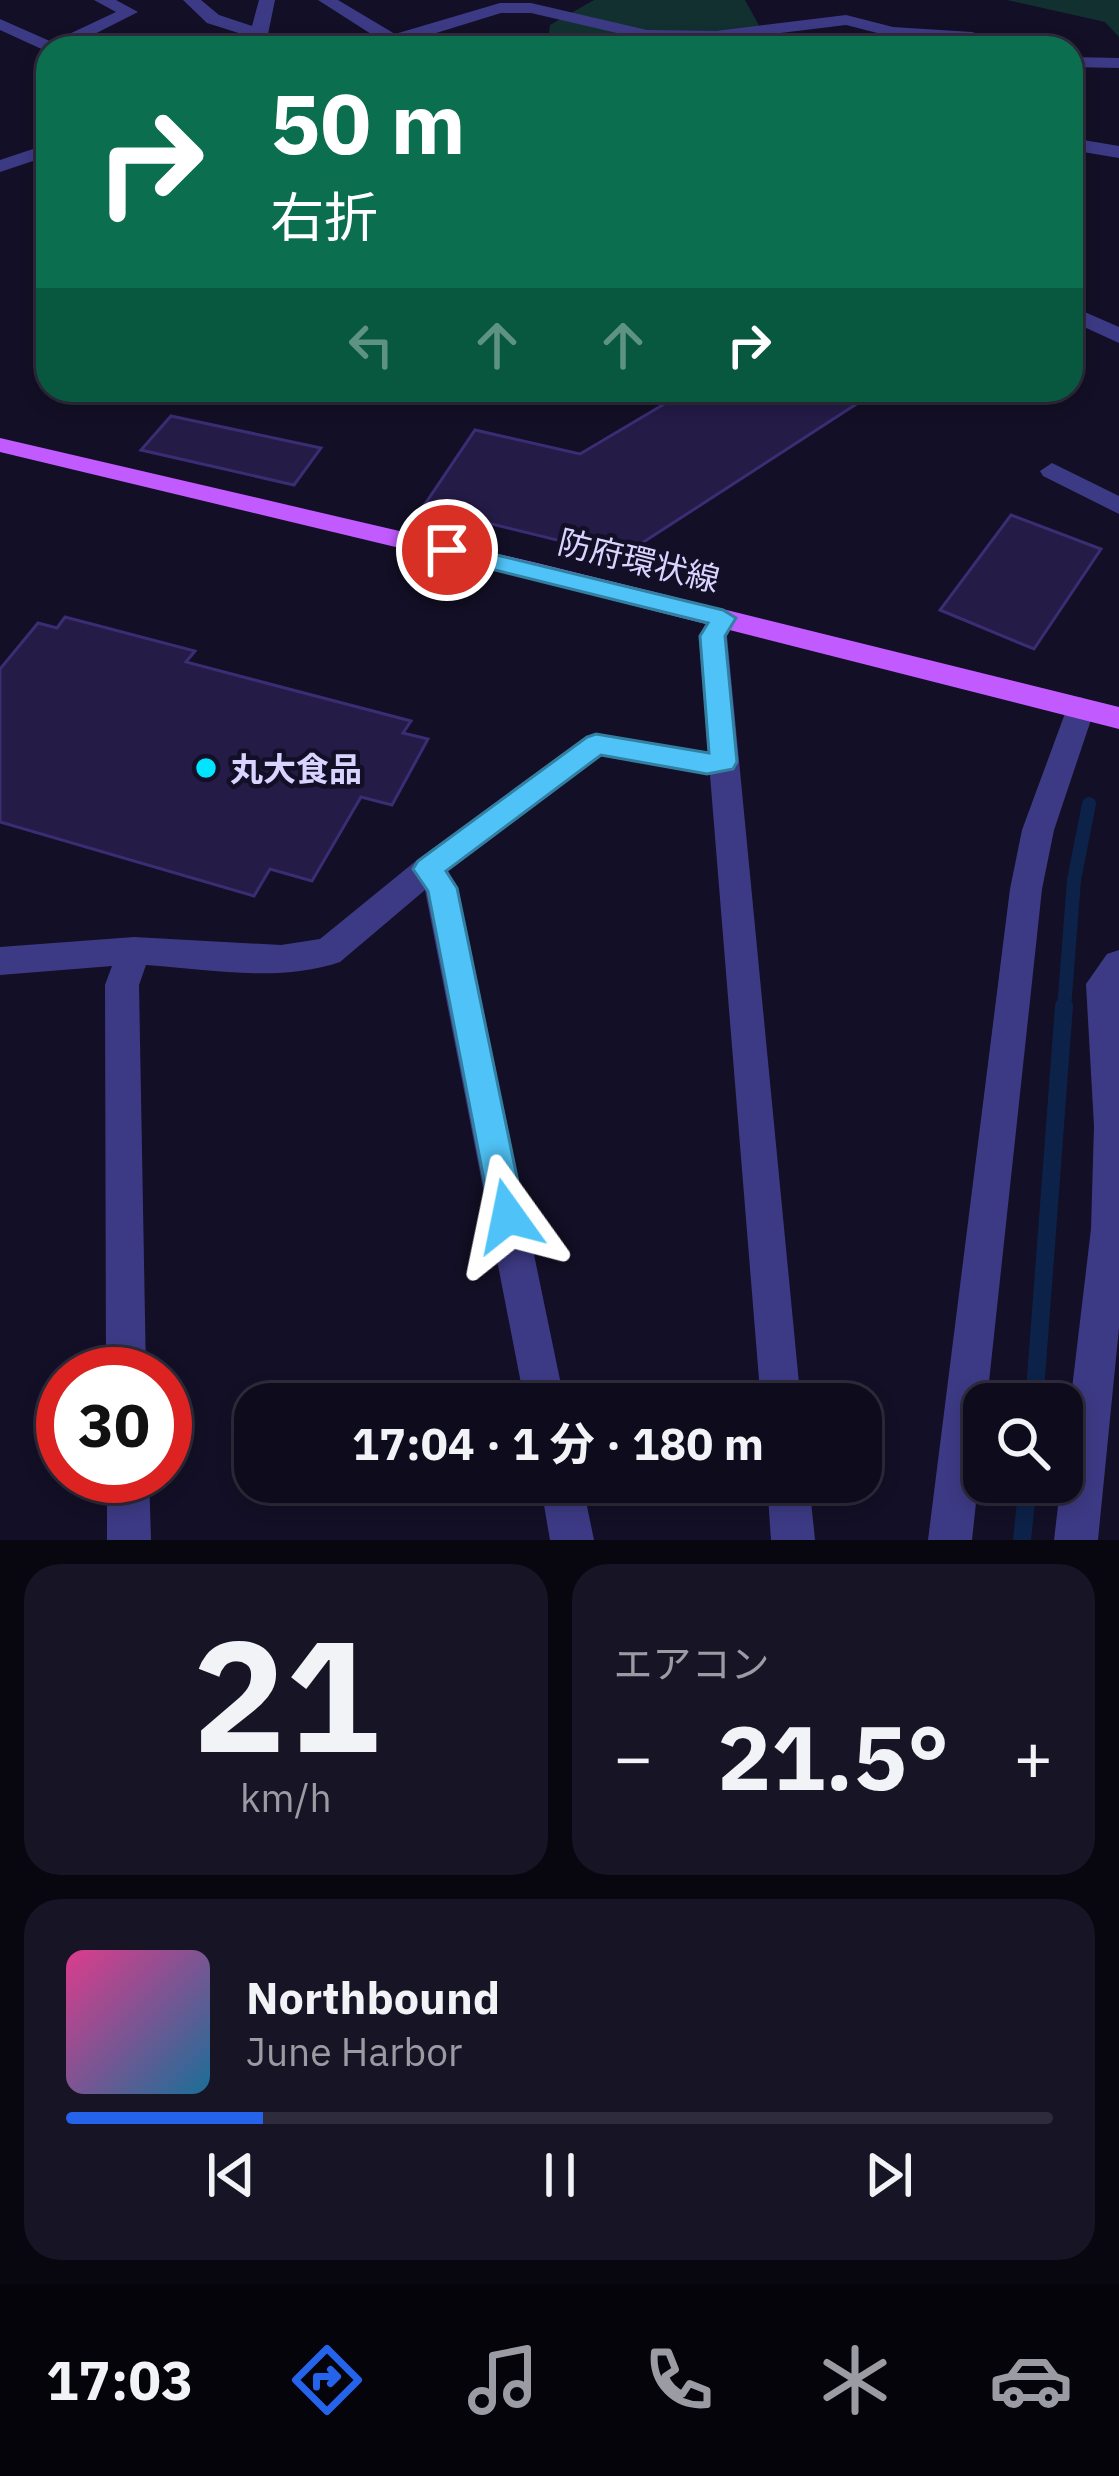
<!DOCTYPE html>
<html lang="ja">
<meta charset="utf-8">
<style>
body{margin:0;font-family:"IBM Plex Sans","Noto Sans JP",sans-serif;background:#171425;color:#f1f3f6;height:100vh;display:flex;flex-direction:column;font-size:45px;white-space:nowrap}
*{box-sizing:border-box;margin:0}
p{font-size:39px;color:#9b9ba3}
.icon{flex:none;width:66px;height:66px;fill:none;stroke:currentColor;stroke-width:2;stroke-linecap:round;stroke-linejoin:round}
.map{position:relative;height:1540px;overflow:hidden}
.side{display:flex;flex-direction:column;gap:24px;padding:24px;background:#08060f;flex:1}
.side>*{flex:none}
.hud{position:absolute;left:36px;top:36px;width:1047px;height:366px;border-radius:36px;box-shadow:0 6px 18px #0003,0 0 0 3px #2e2b3b;background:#0b6e4f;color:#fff;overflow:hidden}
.buttons{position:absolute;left:963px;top:1383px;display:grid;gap:24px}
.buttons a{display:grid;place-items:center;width:120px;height:120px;border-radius:24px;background:#0e0b1c;box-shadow:0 6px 18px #0003,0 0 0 3px #2e2b3b;font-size:60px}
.speed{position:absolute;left:36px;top:1347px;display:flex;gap:24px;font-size:60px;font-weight:700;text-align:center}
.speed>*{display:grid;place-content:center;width:156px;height:156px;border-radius:50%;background:#0e0b1c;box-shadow:0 6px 18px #0003,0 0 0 3px #2e2b3b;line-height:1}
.speed .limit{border:18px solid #d22;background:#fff;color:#111}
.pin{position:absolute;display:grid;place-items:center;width:102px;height:102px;color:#fff;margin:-51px;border:6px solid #fff;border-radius:50%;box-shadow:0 3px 12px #0007}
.me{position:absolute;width:132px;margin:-66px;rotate:348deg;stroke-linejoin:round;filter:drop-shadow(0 0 9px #0008)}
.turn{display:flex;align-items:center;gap:42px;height:252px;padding:0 36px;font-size:54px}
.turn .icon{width:156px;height:156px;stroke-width:2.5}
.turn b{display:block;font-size:84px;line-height:102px}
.lanes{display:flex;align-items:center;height:114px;padding:0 36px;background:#0003;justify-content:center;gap:60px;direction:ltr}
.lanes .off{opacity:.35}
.big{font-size:90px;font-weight:700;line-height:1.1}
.side .card{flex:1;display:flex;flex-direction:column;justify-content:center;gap:18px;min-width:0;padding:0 42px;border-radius:36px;background:#171425}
.side .dial{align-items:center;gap:0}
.dial b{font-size:156px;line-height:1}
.song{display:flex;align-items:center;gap:36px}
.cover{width:144px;height:144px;border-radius:18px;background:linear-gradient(135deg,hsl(330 70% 55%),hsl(200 70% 35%))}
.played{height:12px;border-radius:6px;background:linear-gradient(90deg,#2563eb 20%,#2e2b3b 20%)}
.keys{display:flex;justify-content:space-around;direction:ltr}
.heat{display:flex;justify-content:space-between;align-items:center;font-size:66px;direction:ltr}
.side .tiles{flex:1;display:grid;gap:24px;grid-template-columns:1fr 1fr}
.card:last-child{grid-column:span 2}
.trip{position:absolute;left:234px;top:1383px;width:648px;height:120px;border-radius:36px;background:#0e0b1c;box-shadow:0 6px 18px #0003,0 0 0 3px #2e2b3b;font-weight:700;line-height:120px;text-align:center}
.menu{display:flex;height:192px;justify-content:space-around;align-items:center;background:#06040b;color:#9b9ba3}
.menu .icon{width:84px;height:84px}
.menu .current{color:#2563eb}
.menu b{font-size:54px;color:#f1f3f6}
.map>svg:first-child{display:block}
</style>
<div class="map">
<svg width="1119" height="1540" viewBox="0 0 1119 1540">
<rect width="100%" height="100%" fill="#130f26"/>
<g fill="#12302f">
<polygon points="594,0 745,0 766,38 782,48 507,48 548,40 550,25"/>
<polygon points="1007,0 1119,0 1119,37 1105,22"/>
</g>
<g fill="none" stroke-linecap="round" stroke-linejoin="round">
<polyline stroke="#0c2248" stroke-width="14" points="1064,1009 1074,880 1089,804"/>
<g stroke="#0c2248" stroke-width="18">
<polyline points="1034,1404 1064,1006"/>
<polyline points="1022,1540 1028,1482"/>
</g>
</g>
<g fill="#241b47" stroke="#3b2d73" stroke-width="3">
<polygon points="688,390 878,390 622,556 423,507 475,430 580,454"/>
<polygon points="171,416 321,448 294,485 141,450"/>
<polygon points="1011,515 1101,549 1034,649 940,610"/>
<polygon points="65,617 195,651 186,662 411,721 403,733 428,739 392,805 361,797 312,881 270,869 254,896 0,822 0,669 38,623 57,628"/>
</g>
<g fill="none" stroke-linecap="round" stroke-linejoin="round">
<g fill="#3d3a85" fill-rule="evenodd">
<polygon points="94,0 116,0 138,12 67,48 48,48 48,52 0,30 0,19 52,42 116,12"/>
<polygon points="183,0 201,0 219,15 252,26 259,0 275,0 268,34 256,48 238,48 248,36 207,23"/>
<polygon points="318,0 338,0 395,34 500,3 531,3 647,30 716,31 846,15 893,27 972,32 1022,48 893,37 846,25 716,41 647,40 531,13 501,13 407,42 414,48 393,48"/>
<polygon points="1071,57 1119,58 1119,68 1071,67"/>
<polygon points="1071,138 1119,146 1119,158 1071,150"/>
<polygon points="48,144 48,156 0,172 0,160"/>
<polygon points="1071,306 1119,327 1119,343 1071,321"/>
<polygon points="1052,463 1119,496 1119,514 1043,476 1040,471"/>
<path d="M723 609 737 618 727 636 801 1404H761L710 775 601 756 448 871 458 888 565 1404H525L425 890 340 962C279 983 208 969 146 965L139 985 146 1374H106L105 985 112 966 0 975V947L134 937 281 945 320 939 417 860 586 736 596 733 708 753 699 636 713 611Z"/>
<polygon points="1081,697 1095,708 1054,830 1042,889 972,1540 928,1540 1010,889 1022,830 1067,708"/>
<polygon points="1119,950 1119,1328 1098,1540 1054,1540 1091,1229 1094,1126 1086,984 1107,954"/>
<polygon points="107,1476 149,1476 151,1540 107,1540"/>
<polygon points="540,1482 582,1482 594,1540 550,1540"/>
<polygon points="767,1482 809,1482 815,1540 771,1540"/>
</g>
<polygon fill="#c25bff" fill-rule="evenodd" points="0,438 537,563 1119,707 1119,729 537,581 0,452"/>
</g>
<polygon fill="#4fc3f7" stroke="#337fa1" stroke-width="3" points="447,543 723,610 736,618 725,636 737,762 733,769 707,774 601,755 446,871 457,888 525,1216 520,1228 508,1233 496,1228 491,1216 428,891 413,869 418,861 587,737 596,734 709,753 700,636 708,623 439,556 435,550"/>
<circle fill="#00e5ff" stroke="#130f26" stroke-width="4.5" cx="206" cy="768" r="12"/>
<g text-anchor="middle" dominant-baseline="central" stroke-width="9" stroke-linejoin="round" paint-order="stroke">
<g font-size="33" fill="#d9d4ff" stroke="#130f26">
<text transform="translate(639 560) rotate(14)">防府環状線</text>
</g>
<g font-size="33" font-weight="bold" fill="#d9d4ff" stroke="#130f26" text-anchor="start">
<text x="230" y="768">丸大食品</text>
</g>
</g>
</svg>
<div class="buttons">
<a><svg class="icon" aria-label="search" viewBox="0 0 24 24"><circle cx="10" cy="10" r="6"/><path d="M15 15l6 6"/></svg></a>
</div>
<div class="speed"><div class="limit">30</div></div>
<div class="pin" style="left:447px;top:550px;background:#d93025"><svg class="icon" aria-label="arrive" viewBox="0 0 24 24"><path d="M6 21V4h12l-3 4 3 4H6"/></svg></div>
<svg class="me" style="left:508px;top:1216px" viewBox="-20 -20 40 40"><path d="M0-17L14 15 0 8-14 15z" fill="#4fc3f7" stroke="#fff" stroke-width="4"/></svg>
<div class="trip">17:04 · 1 分 · 180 m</div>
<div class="hud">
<div class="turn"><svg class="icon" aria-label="right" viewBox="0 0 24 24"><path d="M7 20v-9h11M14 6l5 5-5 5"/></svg><div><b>50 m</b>右折</div></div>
<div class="lanes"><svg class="icon off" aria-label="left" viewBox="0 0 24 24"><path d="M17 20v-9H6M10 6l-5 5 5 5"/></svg><svg class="icon off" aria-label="ahead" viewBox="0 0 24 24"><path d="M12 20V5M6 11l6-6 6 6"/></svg><svg class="icon off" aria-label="ahead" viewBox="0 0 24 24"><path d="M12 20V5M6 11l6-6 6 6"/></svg><svg class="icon" aria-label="right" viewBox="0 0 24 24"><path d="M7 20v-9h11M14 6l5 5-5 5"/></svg></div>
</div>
</div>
<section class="side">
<div class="tiles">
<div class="card dial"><b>21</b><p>km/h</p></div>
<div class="card"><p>エアコン</p>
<div class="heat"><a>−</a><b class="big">21.5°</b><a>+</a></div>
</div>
<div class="card">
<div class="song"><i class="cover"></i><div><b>Northbound</b><p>June Harbor</p></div></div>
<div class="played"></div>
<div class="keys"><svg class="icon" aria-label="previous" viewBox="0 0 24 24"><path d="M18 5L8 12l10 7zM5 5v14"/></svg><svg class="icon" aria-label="pause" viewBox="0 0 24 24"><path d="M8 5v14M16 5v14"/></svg><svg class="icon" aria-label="next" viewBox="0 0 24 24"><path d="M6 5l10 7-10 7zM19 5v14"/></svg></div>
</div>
</div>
</section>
<nav class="menu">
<b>17:03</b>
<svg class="icon current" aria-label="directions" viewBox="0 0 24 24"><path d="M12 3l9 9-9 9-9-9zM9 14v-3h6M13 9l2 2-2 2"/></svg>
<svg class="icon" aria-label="music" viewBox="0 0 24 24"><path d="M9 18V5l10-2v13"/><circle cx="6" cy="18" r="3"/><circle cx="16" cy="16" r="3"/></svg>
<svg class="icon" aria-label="phone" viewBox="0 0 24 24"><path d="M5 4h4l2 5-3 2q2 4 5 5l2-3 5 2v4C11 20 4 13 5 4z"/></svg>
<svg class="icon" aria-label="climate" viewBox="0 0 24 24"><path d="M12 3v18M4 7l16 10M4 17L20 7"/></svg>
<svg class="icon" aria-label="car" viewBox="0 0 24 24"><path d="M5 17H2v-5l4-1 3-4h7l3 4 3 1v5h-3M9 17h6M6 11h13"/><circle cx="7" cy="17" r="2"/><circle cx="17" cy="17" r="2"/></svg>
</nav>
